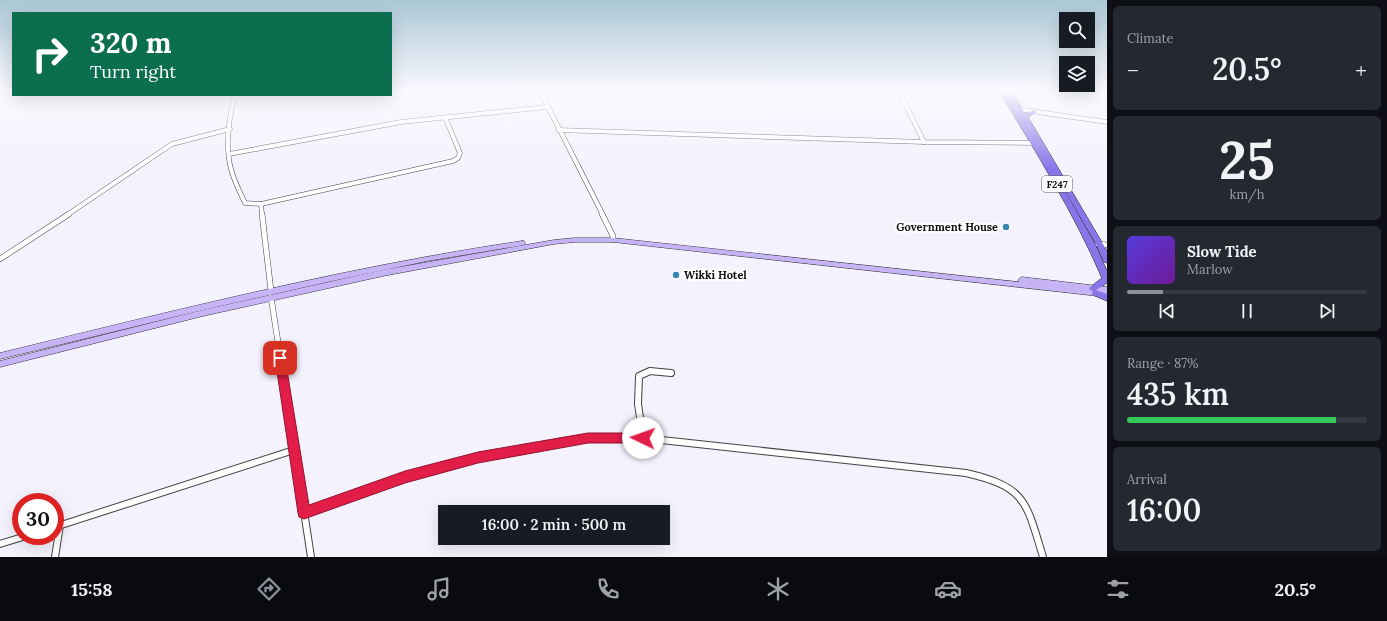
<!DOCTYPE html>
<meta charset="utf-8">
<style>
body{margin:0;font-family:Lora,serif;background:#242831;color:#f1f3f6;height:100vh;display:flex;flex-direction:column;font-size:15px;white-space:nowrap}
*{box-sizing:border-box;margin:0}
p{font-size:13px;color:#9ea1a6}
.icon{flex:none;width:22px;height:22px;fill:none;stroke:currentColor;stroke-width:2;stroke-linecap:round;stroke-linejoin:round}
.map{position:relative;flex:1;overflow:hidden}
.side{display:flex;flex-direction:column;gap:6px;padding:6px;background:#0d0f14;width:280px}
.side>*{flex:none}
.guide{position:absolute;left:12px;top:12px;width:380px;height:84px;border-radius:0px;box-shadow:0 4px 16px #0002;background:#0b6e4f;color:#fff;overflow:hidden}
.tools{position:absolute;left:1059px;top:12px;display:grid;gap:8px}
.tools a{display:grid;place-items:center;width:36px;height:36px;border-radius:0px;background:#171b24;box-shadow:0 4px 16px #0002;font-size:20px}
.speed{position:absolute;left:12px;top:493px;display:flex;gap:8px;font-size:20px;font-weight:700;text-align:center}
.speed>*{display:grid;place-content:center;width:52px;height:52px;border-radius:50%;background:#171b24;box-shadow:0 4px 16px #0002;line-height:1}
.speed .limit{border:6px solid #d22;background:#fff;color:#111}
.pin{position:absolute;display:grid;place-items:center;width:34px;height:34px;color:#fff;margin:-17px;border-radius:8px;box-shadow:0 2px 6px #0006}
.me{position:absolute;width:44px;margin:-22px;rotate:273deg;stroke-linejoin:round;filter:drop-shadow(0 0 3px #0008)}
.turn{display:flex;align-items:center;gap:14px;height:84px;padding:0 12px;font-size:18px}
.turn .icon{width:52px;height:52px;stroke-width:2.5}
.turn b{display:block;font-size:28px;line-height:34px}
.big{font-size:30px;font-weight:600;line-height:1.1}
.side .tile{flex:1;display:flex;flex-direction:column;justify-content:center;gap:6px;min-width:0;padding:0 14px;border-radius:6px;background:#242831}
.side .dial{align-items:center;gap:0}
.dial b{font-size:52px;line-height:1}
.song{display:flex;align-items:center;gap:12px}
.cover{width:48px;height:48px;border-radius:6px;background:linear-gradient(135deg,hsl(250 70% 55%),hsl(280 70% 35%))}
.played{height:4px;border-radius:2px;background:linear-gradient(90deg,#8c9099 15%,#363941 15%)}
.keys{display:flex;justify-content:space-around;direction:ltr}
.heat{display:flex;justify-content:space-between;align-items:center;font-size:22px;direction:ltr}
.charge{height:6px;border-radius:3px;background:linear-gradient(90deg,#34c759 87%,#363941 0)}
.trip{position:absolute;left:438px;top:505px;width:232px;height:40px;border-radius:0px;background:#171b24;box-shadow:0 4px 16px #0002;font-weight:600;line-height:40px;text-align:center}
.menu{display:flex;height:64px;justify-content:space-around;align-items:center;background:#090b0e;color:#9ea1a6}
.menu .icon{width:28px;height:28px}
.menu .on{color:#8c9099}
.menu b{font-size:18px;color:#f1f3f6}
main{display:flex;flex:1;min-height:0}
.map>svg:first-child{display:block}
</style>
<main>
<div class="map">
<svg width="1107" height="557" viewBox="0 0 1107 557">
<rect width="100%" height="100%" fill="#f4f2fd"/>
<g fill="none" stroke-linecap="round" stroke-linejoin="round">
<defs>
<g id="street-far2">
<polyline points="540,91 603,215"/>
<polyline points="899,91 924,142"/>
<path d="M235 95C229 117 225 146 231 169 234 181 240 192 245 203L261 204 453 161 458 158 460 153 445 117"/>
<polyline points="235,96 243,95"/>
<polyline points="1017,109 1107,122"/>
<polyline points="558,130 924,142 1034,143"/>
<polyline points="229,154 401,122 547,107"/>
<polyline points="261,204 262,215"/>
<polyline points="67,215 172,144 230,129"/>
</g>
<g id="street-far1">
<polyline points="262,214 271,291"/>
<polyline points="602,214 613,236 613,240"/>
<polyline points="1098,244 1107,245"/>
<polyline points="0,259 69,214"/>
<polyline points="271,297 282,368"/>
</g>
<g id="street">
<polyline points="282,367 311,557"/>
<polyline points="643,438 638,404 639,376 650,371 671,373"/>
<path d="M304 513 405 477 478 457 588 438H643L966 473C1026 487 1026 501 1043 557"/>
<polyline points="55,527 294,450"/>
<polyline points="0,544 26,536"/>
<polyline points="55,557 60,525"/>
</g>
<g id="secondary">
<polygon points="575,238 613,238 1019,282 1018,280 1020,278 1022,277 1107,287 1107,297 613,242 575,242 554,244 383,276 203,316 0,367 0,361 203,310 383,270 554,240"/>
<path d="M522 241H524L525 243 524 245 427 261 332 281 207 309 0 359V353C173 311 346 267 522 241Z"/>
</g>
<path id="primary" d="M999 91H1005L1027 126 1006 91H1012L1025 114 1034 110 1037 112 1028 117 1107 251V263L1104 262 1096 244 1054 172 1095 244 1107 271V283L1096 290 1107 294V301L1093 295 1092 293 1093 291 1090 290 1089 288 1102 278C1074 213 1036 152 999 91Z"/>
</defs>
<use href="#street-far2" stroke="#424242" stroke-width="5"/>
<use href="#street-far1" stroke="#424242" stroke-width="6"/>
<use href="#street" stroke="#424242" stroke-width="8"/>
<use href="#secondary" stroke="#313131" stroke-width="1"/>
<use href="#primary" stroke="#202020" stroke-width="1"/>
<use href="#street-far2" stroke="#fff" stroke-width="4"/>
<use href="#street-far1" stroke="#fff" stroke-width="5"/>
<use href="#street" stroke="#fff" stroke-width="6"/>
<use href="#secondary" fill="#c7b4f6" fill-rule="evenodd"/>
<use href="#primary" fill="#8876e9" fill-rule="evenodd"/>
</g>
<linearGradient id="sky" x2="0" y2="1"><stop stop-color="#abc7d6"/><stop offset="0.54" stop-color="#faf9fe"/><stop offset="1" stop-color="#faf9fe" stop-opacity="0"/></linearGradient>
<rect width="1107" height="169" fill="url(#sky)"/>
<polygon fill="#e11d48" stroke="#92132f" points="280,354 284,355 285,358 309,505 405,471 478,452 588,433 643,433 647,435 649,438 647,442 643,443 588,443 478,463 405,483 304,519 299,517 298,513 275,358 277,355"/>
<g fill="#3685b0" stroke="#fff" stroke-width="1.5">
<circle cx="1006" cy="227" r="4"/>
<circle cx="676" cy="275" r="4"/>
</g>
<g text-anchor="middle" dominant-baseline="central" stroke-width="4" stroke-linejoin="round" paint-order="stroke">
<rect fill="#fff" stroke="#575757" stroke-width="1" x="1042" y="176" width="30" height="16" rx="3"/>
<g font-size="10" font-weight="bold" fill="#0f0f0f">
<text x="1057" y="184">F247</text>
</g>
<g font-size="11" font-weight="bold" fill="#0f0f0f" stroke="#fff" text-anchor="end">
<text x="998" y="227">Government House</text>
<text x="684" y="275" text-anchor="start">Wikki Hotel</text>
</g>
</g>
</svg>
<div class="tools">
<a><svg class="icon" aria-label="search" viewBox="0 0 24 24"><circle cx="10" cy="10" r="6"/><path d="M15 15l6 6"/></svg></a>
<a><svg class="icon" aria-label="layers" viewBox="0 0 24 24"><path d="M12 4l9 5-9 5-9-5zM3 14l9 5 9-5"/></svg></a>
</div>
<div class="speed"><div class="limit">30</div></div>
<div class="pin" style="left:280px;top:358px;background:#d93025"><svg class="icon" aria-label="arrive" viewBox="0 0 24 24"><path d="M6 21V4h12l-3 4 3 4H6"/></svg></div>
<svg class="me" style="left:643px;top:438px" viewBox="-20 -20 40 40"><circle r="19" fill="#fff"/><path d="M0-13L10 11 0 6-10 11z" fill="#e11d48"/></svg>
<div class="trip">16:00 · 2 min · 500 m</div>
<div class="guide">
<div class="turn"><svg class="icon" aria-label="right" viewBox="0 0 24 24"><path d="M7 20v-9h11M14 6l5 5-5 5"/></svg><div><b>320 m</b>Turn right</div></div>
</div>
</div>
<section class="side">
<div class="tile"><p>Climate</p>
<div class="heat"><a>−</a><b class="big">20.5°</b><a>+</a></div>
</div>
<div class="tile dial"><b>25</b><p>km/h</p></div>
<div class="tile">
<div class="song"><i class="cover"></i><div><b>Slow Tide</b><p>Marlow</p></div></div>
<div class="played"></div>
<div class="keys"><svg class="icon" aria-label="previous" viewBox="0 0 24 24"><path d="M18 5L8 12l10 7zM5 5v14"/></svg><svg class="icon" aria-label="pause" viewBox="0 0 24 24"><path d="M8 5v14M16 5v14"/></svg><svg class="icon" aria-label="next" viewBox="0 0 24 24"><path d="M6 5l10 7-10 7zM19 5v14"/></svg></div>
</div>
<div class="tile"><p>Range · 87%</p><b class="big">435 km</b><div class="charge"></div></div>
<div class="tile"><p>Arrival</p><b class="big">16:00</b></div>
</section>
</main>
<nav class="menu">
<b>15:58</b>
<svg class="icon on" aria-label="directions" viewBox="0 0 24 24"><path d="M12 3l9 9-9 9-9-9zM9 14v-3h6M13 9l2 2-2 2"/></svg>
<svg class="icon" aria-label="music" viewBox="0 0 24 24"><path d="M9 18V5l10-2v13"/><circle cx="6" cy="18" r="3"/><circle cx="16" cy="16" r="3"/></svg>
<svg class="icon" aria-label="phone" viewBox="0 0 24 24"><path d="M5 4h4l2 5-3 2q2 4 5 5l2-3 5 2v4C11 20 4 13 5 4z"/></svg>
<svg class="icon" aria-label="climate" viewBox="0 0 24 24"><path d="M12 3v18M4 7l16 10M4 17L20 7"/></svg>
<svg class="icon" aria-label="car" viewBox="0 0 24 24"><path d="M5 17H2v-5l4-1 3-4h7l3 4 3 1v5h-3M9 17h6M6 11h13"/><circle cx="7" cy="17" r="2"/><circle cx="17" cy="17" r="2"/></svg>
<svg class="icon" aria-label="filters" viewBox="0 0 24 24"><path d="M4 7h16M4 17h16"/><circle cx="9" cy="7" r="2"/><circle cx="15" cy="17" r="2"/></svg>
<b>20.5°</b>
</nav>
